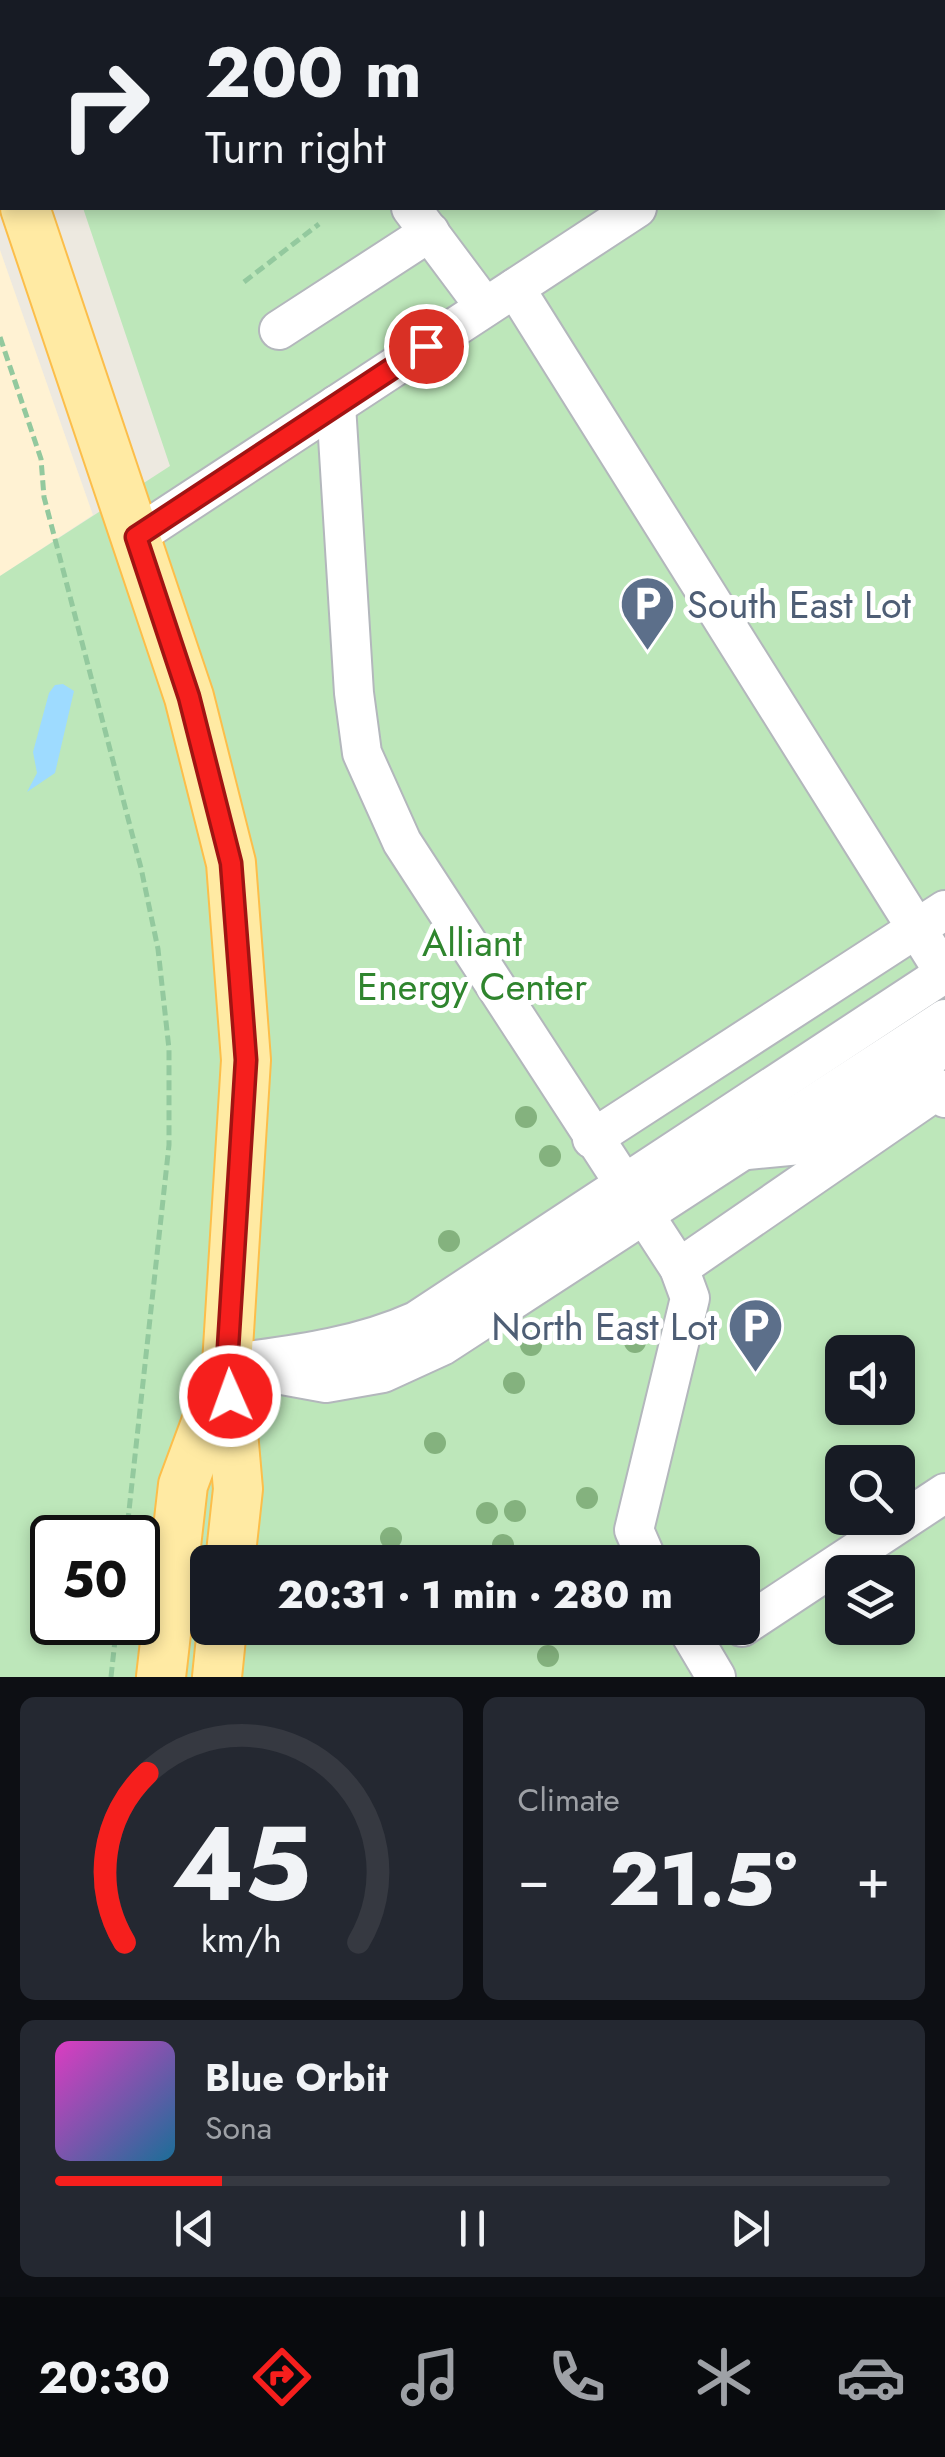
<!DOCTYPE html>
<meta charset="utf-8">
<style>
body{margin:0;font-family:Jost,sans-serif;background:#242831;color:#f1f3f6;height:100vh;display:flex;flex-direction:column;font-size:38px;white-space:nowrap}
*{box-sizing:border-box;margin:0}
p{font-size:32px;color:#9ea1a6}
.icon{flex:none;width:55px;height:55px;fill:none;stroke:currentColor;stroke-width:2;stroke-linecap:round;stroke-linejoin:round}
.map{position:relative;height:1677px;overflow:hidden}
.side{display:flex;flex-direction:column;gap:20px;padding:20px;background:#0d0f14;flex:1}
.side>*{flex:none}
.hud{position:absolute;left:0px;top:0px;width:945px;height:210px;box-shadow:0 5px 15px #0003;background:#171b24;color:#f1f3f6;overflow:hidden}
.controls{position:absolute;left:825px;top:1335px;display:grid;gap:20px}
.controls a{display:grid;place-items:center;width:90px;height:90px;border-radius:15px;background:#171b24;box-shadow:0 5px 15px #0003;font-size:50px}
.speed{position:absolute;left:30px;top:1515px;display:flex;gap:20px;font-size:50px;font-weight:700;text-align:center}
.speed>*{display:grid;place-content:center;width:130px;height:130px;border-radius:50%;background:#171b24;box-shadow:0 5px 15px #0003;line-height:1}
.speed .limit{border:5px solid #111;border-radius:15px;background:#fff;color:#111}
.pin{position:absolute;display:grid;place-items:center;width:85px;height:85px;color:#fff;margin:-42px;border:5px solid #fff;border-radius:50%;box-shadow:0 2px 10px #0007}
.me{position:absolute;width:110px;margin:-55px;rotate:358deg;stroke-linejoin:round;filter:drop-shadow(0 0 8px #0008)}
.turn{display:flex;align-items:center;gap:35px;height:210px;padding:0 40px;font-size:45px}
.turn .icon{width:130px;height:130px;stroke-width:2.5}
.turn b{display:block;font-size:70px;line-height:85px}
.big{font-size:75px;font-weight:800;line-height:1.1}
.side .tile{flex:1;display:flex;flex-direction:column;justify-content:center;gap:15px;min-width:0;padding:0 35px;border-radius:15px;background:#242831}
.side .dial{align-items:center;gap:0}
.dial svg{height:260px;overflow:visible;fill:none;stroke:#363941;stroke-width:7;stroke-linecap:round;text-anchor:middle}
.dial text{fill:#f1f3f6;stroke:none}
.song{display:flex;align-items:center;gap:30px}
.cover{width:120px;height:120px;border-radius:15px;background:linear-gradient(135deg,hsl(310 70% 55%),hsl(200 70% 35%))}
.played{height:10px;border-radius:5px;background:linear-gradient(90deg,#f61f1d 20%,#363941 20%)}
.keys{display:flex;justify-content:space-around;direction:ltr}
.heat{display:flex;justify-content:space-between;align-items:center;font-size:55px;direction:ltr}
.side .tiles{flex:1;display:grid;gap:20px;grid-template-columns:1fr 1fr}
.tile:last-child{grid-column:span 2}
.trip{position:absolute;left:190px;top:1545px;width:570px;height:100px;border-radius:15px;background:#171b24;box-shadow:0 5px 15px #0003;font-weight:800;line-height:100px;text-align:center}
.tab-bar{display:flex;height:160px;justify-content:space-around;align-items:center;background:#090b0e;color:#9ea1a6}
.tab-bar .icon{width:70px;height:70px}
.tab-bar .selected{color:#f61f1d}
.tab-bar b{font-size:45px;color:#f1f3f6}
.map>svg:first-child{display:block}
</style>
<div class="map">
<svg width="945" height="1677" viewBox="0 0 945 1677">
<rect width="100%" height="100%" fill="#ede9e0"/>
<polygon fill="#fff2d3" points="0,250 93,515 0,576"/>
<path fill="#bde7ba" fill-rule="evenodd" d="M38 0H945V1677H0V576L170 466 83 208H942V2H34ZM842 1352H898V1408H842ZM842 1462H898V1518H842ZM52 1538H138V1622H52ZM208 1562H742V1628H208ZM842 1572H898V1628H842Z"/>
<polygon fill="#9edbff" points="63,684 74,691 55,773 27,792 37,773 33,752 49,693 55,685"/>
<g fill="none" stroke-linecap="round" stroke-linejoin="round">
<defs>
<g id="minor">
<polyline points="290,0 291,2"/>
<polyline points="406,2 410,0"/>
<polyline points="786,2 787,0"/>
<polyline points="942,160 945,163"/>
<polyline points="411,208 485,307"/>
<polyline points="515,288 945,974"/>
<polyline points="279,330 430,232"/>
<polyline points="336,405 354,693 362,753 402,842 679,1268 690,1298 634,1530 648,1562"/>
<polyline points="135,537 637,208"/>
<polyline points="592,1139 945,910"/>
<polyline points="747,1150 810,1144 917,1076 945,1035"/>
<polyline points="679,1268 939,1089 945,1098"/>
<path d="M227 1364C292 1355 356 1348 416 1321L945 973"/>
<polyline points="254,1370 326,1383 383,1373 442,1346 945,1019"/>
<polyline points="742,1627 945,1493"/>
<polyline points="687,1628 716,1677"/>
</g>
<g id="major">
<polyline points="0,132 2,139"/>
<polyline points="25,208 189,697 231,863 246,1060 227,1364 238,1489 230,1562"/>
<polyline points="161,1677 183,1485 223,1377"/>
<polyline points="217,1677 222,1628"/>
</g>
</defs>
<use href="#minor" stroke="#b3b7bc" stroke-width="42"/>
<use href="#major" stroke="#fcbe4a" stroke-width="52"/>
<g stroke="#93c99e" stroke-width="5" stroke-dasharray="10 5" stroke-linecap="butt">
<polyline points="244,282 319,224"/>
<polyline points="0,337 41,459 44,497 141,868 158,949 169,1049 169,1145 126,1538"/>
<polyline points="111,1677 117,1622"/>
</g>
<use href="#minor" stroke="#fff" stroke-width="38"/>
<use href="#major" stroke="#ffeaa3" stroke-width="48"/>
</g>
<g fill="#84b27e">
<circle cx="526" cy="1117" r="11"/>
<circle cx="550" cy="1156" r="11"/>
<circle cx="449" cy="1241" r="11"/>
<circle cx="635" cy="1342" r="11"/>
<circle cx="531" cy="1345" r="11"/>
<circle cx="514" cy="1383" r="11"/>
<circle cx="435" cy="1443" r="11"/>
<circle cx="587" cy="1498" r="11"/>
<circle cx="515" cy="1511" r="11"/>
<circle cx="487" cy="1513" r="11"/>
<circle cx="391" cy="1538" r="11"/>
<circle cx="503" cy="1545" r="11"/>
<circle cx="548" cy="1656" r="11"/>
</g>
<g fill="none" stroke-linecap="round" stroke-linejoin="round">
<defs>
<polyline id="route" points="230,1396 227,1364 246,1060 231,863 189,697 136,537 426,346"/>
</defs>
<use href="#route" stroke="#a01413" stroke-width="25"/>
<use href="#route" stroke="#f61f1d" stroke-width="18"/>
</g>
<defs>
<symbol id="parking-pin" viewBox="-11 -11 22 30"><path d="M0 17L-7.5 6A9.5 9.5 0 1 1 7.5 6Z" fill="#5c6f8a" stroke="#fff"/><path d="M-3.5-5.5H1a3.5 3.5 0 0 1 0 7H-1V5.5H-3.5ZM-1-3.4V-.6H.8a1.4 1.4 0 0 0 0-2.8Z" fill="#fff"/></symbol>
</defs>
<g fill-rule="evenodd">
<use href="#parking-pin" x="616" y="572" width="63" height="86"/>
<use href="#parking-pin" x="724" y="1294" width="63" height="86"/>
</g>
<g text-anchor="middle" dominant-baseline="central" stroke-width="10" stroke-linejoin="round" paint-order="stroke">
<g font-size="38" fill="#4e5e75" stroke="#fff" text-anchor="start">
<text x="687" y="604">South East Lot</text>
<text x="717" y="1326" text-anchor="end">North East Lot</text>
</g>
<g font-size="38" fill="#2f852e" stroke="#fff">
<text x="472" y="942">Alliant<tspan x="472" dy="44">Energy Center</tspan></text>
</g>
</g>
</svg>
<div class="controls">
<a><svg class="icon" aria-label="sound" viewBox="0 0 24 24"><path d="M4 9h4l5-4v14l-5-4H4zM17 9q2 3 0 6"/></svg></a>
<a><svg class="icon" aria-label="search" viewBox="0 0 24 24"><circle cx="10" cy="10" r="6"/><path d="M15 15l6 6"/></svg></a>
<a><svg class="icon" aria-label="layers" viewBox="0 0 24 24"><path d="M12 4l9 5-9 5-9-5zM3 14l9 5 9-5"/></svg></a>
</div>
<div class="speed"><div class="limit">50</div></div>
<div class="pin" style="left:426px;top:346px;background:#d93025"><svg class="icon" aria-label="arrive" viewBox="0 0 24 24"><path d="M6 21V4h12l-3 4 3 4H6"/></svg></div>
<svg class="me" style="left:230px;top:1396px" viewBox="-20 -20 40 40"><circle r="17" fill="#f61f1d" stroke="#fff" stroke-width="3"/><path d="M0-11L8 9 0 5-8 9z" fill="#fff"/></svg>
<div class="trip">20:31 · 1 min · 280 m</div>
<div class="hud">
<div class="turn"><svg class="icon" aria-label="right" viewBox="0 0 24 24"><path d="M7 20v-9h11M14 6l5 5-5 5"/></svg><div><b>200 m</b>Turn right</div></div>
</div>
</div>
<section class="side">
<div class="tiles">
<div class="tile dial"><svg viewBox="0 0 100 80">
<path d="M14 69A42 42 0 1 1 86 69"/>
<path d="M14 69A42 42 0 0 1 21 17" stroke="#f61f1d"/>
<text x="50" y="56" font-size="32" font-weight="700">45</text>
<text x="50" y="72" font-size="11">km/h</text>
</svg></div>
<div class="tile"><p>Climate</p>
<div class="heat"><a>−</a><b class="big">21.5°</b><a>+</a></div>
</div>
<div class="tile">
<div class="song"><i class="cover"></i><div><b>Blue Orbit</b><p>Sona</p></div></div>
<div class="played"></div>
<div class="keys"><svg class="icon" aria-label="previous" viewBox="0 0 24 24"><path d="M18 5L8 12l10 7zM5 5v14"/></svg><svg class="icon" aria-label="pause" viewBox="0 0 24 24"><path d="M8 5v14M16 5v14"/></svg><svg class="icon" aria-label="next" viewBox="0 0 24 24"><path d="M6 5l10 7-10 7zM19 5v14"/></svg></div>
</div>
</div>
</section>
<nav class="tab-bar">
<b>20:30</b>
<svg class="icon selected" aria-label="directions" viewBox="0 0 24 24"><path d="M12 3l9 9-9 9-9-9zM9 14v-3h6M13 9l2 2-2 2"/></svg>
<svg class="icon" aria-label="music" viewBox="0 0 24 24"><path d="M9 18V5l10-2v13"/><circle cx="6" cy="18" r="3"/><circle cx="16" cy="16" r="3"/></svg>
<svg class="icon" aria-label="phone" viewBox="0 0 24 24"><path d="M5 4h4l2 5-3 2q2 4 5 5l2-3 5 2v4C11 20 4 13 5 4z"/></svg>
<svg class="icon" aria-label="climate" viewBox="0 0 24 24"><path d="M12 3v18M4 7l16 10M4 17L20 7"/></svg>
<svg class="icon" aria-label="car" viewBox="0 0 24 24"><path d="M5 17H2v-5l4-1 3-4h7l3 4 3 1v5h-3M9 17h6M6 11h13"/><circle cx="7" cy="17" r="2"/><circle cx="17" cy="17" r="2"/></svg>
</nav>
